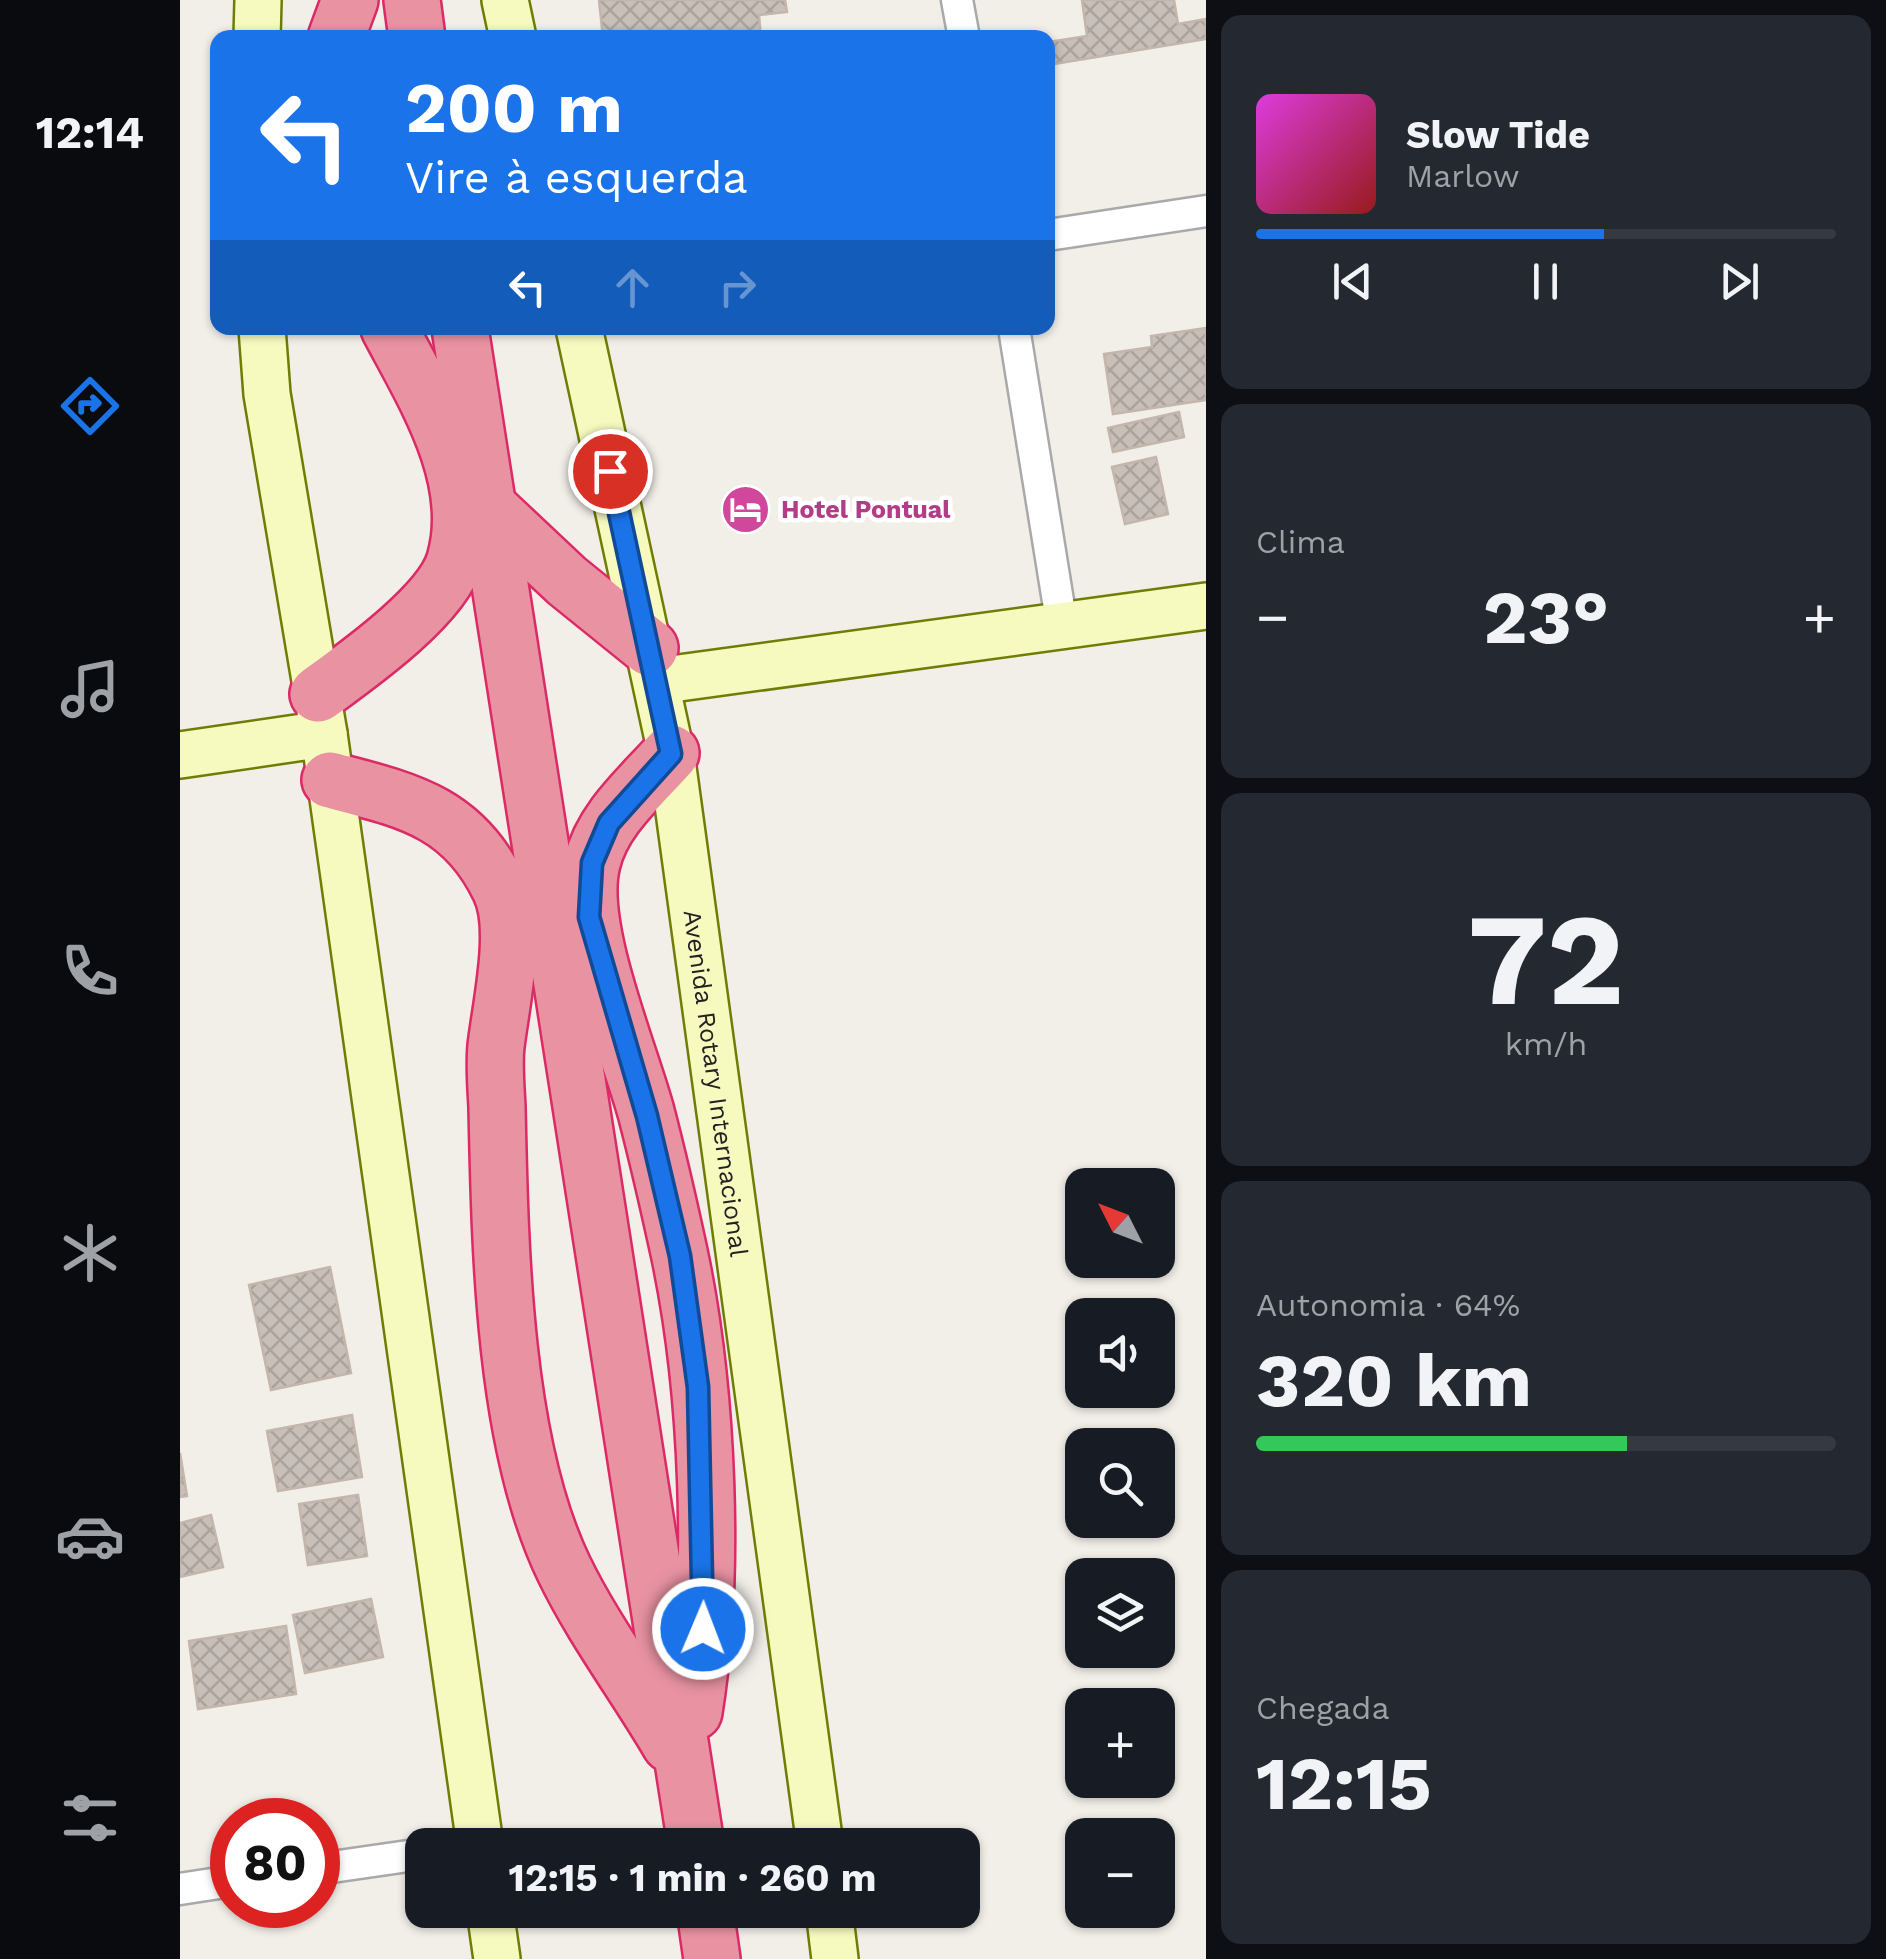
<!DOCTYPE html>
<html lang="pt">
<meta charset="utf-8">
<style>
body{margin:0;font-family:"Work Sans",sans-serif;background:#242831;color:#f1f3f6;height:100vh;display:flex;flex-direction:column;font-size:38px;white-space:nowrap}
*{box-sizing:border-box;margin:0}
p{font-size:32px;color:#9ea1a6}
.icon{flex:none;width:55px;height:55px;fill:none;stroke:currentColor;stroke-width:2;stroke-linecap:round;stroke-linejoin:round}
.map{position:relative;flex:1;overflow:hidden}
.drawer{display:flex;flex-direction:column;gap:15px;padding:15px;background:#0d0f14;width:680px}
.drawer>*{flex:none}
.hud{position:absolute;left:30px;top:30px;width:845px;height:305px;border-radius:20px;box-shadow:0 2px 8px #0004;background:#1a73e8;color:#fff;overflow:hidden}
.needle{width:65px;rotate:312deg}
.fabs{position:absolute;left:885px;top:1168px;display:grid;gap:20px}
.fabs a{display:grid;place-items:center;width:110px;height:110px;border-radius:20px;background:#171b24;box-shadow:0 2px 8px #0004;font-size:50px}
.speed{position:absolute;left:30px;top:1798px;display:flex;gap:20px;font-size:50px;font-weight:700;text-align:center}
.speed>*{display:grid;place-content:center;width:130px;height:130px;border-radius:50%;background:#171b24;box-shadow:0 2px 8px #0004;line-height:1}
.speed .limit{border:15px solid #d22;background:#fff;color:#111}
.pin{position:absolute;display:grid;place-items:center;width:85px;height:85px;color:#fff;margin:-42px;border:5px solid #fff;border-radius:50%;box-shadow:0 2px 10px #0007}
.me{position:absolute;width:110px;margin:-55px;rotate:1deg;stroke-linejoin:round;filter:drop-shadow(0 0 8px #0008)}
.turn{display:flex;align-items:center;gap:35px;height:210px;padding:0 30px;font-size:45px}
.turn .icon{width:130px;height:130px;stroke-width:2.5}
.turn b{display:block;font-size:70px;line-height:85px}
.lanes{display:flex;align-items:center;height:95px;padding:0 30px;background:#0003;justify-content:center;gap:50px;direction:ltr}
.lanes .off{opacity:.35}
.big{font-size:75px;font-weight:700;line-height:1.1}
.drawer .card{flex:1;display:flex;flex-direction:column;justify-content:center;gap:15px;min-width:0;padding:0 35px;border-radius:20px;background:#242831}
.drawer .dial{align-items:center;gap:0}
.dial b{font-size:130px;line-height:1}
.song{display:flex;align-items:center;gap:30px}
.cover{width:120px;height:120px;border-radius:15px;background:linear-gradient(135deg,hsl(300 70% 55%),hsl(0 70% 35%))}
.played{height:10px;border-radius:5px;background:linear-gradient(90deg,#1a73e8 60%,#363941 60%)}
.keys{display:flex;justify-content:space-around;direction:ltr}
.heat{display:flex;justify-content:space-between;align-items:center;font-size:55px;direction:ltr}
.charge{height:15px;border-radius:8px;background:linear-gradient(90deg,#34c759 64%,#363941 0)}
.trip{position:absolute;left:225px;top:1828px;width:575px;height:100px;border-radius:20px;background:#171b24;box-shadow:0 2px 8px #0004;font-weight:700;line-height:100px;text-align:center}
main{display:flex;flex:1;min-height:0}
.dock{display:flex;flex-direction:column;width:180px;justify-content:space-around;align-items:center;background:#090b0e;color:#9ea1a6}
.dock .icon{width:70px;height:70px}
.dock .active{color:#1a73e8}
.dock b{font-size:45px;color:#f1f3f6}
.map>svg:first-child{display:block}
</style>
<main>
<nav class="dock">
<b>12:14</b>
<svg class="icon active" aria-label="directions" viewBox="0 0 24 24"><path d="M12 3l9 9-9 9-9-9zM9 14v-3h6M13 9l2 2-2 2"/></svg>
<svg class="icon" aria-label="music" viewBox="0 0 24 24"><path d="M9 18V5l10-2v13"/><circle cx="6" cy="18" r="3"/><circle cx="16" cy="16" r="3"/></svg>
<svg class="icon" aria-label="phone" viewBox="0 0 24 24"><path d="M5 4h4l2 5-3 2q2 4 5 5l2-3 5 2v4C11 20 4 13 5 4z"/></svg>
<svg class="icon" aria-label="climate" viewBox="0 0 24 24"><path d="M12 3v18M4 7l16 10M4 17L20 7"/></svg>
<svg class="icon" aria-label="car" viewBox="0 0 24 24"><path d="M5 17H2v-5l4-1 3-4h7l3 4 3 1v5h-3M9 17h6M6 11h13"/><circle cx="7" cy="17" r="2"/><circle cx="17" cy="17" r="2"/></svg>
<svg class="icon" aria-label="filters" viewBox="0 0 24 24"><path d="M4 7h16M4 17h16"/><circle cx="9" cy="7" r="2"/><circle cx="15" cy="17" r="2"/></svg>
</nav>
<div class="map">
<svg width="1026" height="1959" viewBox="0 0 1026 1959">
<defs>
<pattern id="building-cross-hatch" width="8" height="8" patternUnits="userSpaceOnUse" patternTransform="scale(2.5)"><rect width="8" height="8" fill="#c7bfb8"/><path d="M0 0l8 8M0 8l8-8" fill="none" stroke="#aba49e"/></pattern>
</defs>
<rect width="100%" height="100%" fill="#f2efe9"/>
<g fill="url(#building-cross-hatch)" stroke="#c4b6ab" stroke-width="2.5">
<polygon points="419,0 605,0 607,12 579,15 581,38 423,38"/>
<polygon points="902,0 994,0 998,24 1026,19 1026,39 868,65 868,42 907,36"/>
<polygon points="1026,328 1026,400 933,414 924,354 972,347 971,336"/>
<polygon points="999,412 1004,437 933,452 928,428"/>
<polygon points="976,457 988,514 945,524 932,467"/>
<polygon points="150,1267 171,1373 91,1390 69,1285"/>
<polygon points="172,1415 182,1477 98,1491 87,1431"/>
<polygon points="0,1453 7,1496 0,1497"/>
<polygon points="178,1495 187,1556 128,1565 119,1504"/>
<polygon points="31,1515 43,1567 0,1577 0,1523"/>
<polygon points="191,1599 203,1657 125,1673 113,1615"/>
<polygon points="106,1626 116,1694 18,1709 9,1641"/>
</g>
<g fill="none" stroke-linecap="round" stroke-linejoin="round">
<defs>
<g id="street">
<polyline points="777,0 784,38"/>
<polyline points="868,235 1026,211"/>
<polyline points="834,328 882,626"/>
<polyline points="138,1869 242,1854"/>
<polyline points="0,1889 52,1881"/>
</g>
<g id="secondary">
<polyline points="325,0 333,38"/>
<polyline points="77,38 78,0"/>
<polyline points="82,328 87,394 144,734 300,1845"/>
<path id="s1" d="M399 328 491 753 640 1845"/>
<polyline points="477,681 1026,606"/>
<polyline points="0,755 144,734"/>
<polyline points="310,1910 317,1959"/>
<polyline points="649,1910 655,1959"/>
</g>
<g id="highway">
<polyline points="232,0 237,38"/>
<polyline points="156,38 170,0"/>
<polyline points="280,328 516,1845"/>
<polyline points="305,504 387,581 470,648"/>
<path d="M138 694C175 667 262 606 275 560 298 479 245 396 209 328"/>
<path d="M491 753C462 786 422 819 412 863 396 926 448 1047 466 1112 478 1158 489 1206 499 1252 528 1388 536 1575 514 1712"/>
<path d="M150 780C226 800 283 811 320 889 339 927 321 1004 316 1046 314 1066 316 1087 317 1107 320 1246 323 1443 384 1569 413 1629 456 1686 490 1744"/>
<polyline points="525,1910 532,1959"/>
</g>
</defs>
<use href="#street" stroke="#a9a9a9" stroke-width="35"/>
<use href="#secondary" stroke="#707d05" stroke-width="50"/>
<use href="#highway" stroke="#dc2a67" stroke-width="60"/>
<use href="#street" stroke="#fff" stroke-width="30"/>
<use href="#secondary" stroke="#f7fabf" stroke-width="45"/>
<use href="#highway" stroke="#e892a2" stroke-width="55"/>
</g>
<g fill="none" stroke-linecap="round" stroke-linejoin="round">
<defs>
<polyline id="route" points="430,471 491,754 429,823 412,863 409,917 467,1116 500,1256 518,1387 523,1629"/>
</defs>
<use href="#route" stroke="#114b97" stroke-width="25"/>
<use href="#route" stroke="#1a73e8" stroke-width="18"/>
</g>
<defs>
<symbol id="hotel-disc" viewBox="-11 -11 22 22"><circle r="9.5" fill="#d1479c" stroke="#fff"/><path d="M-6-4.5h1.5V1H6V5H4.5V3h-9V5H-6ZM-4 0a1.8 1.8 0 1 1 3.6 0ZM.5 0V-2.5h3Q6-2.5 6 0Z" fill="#fff"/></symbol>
</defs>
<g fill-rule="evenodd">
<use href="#hotel-disc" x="538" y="482" width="55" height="55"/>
</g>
<g text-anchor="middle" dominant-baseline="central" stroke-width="9" stroke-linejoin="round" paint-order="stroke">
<g font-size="25" font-weight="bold" fill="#b23c85" stroke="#fff" text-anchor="start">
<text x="601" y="509">Hotel Pontual</text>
</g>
<g font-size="25" fill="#222" stroke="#fff">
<text stroke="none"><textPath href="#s1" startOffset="768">Avenida Rotary Internacional</textPath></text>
</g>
</g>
</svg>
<div class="fabs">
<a><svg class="needle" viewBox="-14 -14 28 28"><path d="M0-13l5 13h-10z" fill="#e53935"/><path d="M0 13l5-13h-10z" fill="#9ea1a6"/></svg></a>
<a><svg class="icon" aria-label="sound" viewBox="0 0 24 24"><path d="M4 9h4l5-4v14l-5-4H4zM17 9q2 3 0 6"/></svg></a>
<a><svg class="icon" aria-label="search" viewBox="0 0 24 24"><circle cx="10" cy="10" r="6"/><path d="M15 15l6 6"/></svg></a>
<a><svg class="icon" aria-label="layers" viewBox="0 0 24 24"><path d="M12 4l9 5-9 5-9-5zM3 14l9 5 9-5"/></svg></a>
<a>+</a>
<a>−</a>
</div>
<div class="speed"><div class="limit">80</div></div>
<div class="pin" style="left:430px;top:471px;background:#d93025"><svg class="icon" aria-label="arrive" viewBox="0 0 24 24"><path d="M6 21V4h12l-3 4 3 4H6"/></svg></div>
<svg class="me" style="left:523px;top:1629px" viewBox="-20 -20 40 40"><circle r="17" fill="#1a73e8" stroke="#fff" stroke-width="3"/><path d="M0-11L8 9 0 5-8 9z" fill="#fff"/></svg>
<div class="trip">12:15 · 1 min · 260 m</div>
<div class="hud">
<div class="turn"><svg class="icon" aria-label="left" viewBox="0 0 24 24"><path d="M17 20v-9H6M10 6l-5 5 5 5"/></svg><div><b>200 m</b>Vire à esquerda</div></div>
<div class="lanes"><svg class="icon" aria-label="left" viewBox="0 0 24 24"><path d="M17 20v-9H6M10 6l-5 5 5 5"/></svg><svg class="icon off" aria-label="ahead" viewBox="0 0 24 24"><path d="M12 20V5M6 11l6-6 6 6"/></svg><svg class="icon off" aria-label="right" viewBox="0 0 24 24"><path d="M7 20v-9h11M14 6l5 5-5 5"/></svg></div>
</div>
</div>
<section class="drawer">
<div class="card">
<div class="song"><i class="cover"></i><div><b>Slow Tide</b><p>Marlow</p></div></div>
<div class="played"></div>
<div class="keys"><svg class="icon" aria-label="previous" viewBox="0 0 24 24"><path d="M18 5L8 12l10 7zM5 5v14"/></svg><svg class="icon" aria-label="pause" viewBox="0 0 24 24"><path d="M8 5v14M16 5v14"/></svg><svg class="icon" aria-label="next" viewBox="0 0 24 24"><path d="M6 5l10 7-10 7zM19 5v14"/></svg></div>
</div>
<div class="card"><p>Clima</p>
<div class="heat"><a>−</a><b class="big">23°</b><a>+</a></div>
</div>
<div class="card dial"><b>72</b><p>km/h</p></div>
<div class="card"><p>Autonomia · 64%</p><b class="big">320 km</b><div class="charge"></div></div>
<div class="card"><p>Chegada</p><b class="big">12:15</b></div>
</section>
</main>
